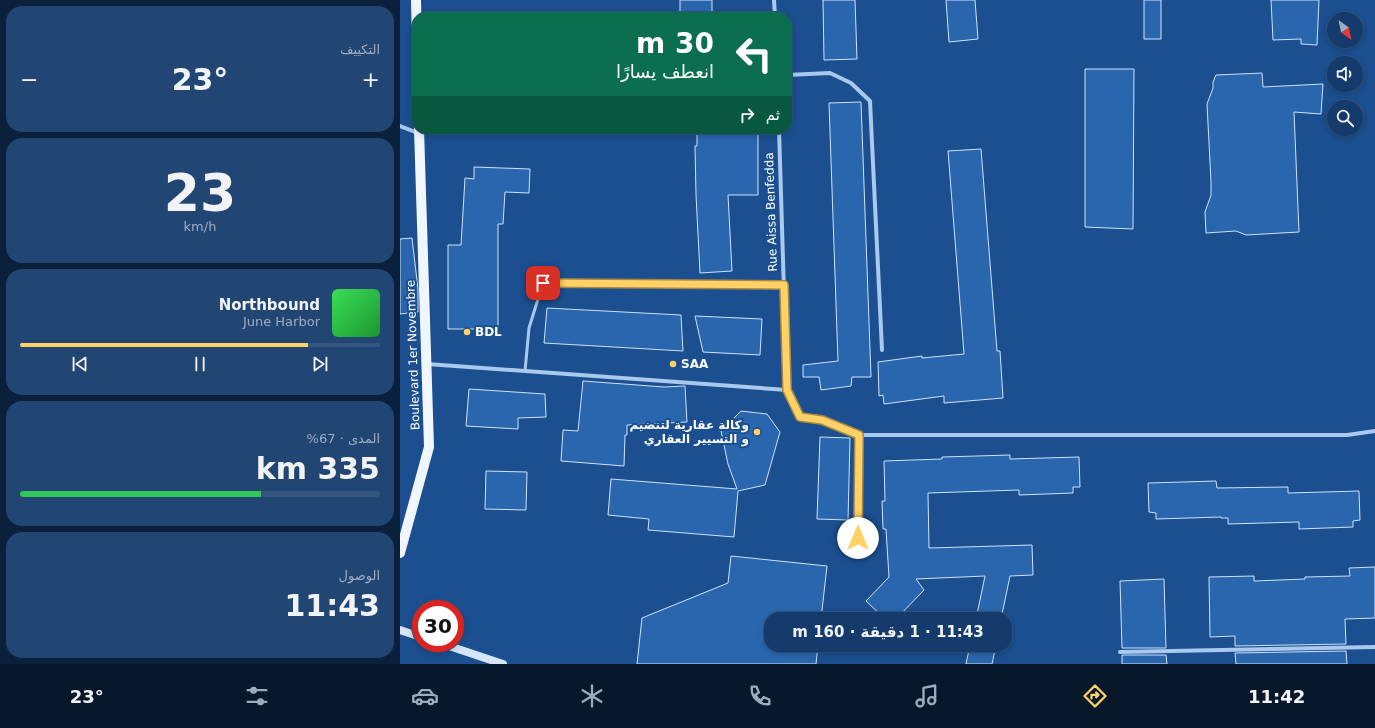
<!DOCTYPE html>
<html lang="ar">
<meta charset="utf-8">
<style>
body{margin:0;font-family:"DejaVu Sans",Cairo,sans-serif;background:#214673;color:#f1f3f6;direction:rtl;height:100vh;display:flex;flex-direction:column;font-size:15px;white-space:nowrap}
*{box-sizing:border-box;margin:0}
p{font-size:13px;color:#9dadc1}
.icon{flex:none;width:22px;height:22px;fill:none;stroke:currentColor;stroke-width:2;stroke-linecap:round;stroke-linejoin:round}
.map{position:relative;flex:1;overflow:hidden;direction:ltr}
.sheet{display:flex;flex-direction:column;gap:6px;padding:6px;background:#0b203b;width:400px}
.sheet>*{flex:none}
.top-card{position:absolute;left:12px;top:12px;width:380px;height:122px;border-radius:16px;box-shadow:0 2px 6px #0003,0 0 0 1px #33557e;direction:rtl;background:#0b6e4f;color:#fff;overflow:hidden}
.needle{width:26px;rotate:147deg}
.fabs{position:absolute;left:927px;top:12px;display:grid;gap:8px}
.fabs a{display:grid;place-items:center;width:36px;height:36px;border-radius:50%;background:#143b6b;box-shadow:0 2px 6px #0003,0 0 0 1px #33557e;font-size:20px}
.speed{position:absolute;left:12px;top:600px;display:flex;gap:8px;font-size:20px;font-weight:700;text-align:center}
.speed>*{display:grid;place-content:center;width:52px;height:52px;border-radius:50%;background:#143b6b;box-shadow:0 2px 6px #0003,0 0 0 1px #33557e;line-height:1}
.speed .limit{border:6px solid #d22;background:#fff;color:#111}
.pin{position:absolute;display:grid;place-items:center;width:34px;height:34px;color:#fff;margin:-17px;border-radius:8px;box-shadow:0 2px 6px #0006}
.me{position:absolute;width:44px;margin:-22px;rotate:0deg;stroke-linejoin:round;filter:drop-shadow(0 0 3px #0008)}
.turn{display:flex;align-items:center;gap:14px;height:84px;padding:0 12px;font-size:18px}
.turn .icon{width:52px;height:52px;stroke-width:2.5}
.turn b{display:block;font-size:28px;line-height:34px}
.then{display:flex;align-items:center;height:38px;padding:0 12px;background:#0003;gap:8px;font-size:15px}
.big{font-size:30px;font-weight:700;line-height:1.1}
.sheet .card{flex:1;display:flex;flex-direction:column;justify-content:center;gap:6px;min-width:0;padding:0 14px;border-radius:16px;background:#214673}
.sheet .dial{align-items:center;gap:0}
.dial b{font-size:52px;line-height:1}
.song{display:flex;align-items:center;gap:12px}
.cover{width:48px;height:48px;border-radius:6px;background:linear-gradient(135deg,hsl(130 70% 55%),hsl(130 70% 35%))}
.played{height:4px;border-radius:2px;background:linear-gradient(90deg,#ffd166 80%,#33557e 80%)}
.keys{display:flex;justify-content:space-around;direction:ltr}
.heat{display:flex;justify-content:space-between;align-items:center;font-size:22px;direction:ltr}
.charge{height:6px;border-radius:3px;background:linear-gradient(90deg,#34c759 67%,#33557e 0)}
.trip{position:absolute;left:364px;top:612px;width:248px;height:40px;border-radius:16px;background:#143b6b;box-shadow:0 2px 6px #0003,0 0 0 1px #33557e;font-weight:700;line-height:40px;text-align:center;direction:rtl}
.tabs{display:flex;height:64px;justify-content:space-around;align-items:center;background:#08182b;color:#9dadc1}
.tabs .icon{width:28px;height:28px}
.tabs .selected{color:#ffd166}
.tabs b{font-size:18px;color:#f1f3f6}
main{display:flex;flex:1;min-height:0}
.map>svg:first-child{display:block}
</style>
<main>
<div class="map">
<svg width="975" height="664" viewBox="0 0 975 664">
<rect width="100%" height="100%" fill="#1b4f8f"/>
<g fill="#2a66ad" stroke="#cfe3fa">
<rect x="280" y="0" width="32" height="17"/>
<polygon points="423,0 455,0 457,59 424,60"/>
<polygon points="546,0 575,0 578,39 549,42"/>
<rect x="744" y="0" width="17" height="39"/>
<polygon points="871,0 919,0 917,45 901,44 901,39 873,40"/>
<polygon points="685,69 734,69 733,229 685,227"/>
<polygon points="862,73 863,87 923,84 921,114 894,112 899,232 846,235 836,231 806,233 805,212 811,195 811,182 807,104 813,88 813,82 816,75"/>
<polygon points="461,102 471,377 452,377 451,386 421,390 419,377 403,377 403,365 438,361 429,103"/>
<polygon points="297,129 358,129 358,195 328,195 332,271 300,273 296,195 295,146 297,146"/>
<polygon points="581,149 597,351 600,351 603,398 544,403 544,396 484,404 483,395 479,396 478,362 522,356 522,358 564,354 548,151"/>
<polygon points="74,167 130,169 129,193 105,192 103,224 98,224 98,329 48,329 48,245 61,245 65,178 74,179"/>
<polygon points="12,238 18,289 18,312 0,314 0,239"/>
<polygon points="147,308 281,315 283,351 144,343"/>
<polygon points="295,316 362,319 360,355 303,352"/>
<polygon points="183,381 264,387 285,386 287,422 227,425 227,435 225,435 224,466 161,461 163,430 178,431"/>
<polygon points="69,389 145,394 146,417 118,418 118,429 66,426"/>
<polygon points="341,411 367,414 380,432 365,485 338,491 334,537 248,530 249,519 208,515 211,479 337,489 328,464 321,431"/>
<polygon points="420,437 450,438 448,520 417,519"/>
<polygon points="610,455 610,459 679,457 680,487 673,487 673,493 619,495 619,490 528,493 529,548 632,545 633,575 610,576 601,619 576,619 585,576 516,579 524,590 496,619 485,619 466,601 489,577 486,529 483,529 482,501 485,501 484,461 542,459 542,457"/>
<polygon points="86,471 127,472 126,510 85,509"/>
<polygon points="816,481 817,488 888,487 888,493 959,491 960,520 953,521 953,527 899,529 899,522 828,524 828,518 821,518 821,517 756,519 756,513 749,512 748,483"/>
<polygon points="331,556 427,566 421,619 371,619 371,645 418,645 416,664 237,664 242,618 328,583"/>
<polygon points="975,567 975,618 945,619 946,644 835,646 835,636 810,637 809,577 854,576 854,581 905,579 905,577 950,576 949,568"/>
<polygon points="764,579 766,648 722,648 720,581"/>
<polygon points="570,645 596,645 592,664 566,664"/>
<polygon points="946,651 947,664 836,664 835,653"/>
<polygon points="722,655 766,655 767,664 722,664"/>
</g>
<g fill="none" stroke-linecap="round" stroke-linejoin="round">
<polyline stroke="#a9c9ee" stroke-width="3" points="125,371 129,328 143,283 384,285"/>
<g stroke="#a9c9ee" stroke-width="4">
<polyline points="374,0 375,17"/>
<polyline points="387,75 430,73 451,83 470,101 482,350"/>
<polyline points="0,126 18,133"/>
<polyline points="379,129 387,390 400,417 422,420 459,435 947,435 975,431"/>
<polyline points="27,364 387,390"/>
<polyline points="458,537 459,435"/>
<polyline points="720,652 975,647"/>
</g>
<g stroke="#d6e6fa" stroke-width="8">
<polyline points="0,630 21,637"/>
<polyline points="40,643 103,664"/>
</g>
<g stroke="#f0f6ff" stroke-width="10">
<polyline points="16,0 17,44"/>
<polyline points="0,553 29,447 19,129"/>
</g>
</g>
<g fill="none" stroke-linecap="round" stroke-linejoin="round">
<defs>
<polyline id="route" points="143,283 384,285 387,390 400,417 422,420 459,435 458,538"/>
</defs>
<use href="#route" stroke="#a68842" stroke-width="10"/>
<use href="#route" stroke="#ffd166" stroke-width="7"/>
</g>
<g fill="#ffd166" stroke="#1b4f8f" stroke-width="1.5">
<circle cx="67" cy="332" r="4"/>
<circle cx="273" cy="364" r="4"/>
<circle cx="357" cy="432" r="4"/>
</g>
<g text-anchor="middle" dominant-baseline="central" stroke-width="4" stroke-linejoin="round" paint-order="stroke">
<g font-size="12" fill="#fff" stroke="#1b4f8f">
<text transform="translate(371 212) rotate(-92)">Rue Aissa Benfedda</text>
<text transform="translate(13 355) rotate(-92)">Boulevard 1er Novembre</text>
</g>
<g font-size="12" font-weight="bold" fill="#fff" stroke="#1b4f8f" text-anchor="start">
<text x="75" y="332">BDL</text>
<text x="281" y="364">SAA</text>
<text x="349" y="425" text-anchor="end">وكالة عقارية لتنضيم<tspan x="349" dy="14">و التسيير العقاري</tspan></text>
</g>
</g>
</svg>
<div class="fabs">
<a><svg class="needle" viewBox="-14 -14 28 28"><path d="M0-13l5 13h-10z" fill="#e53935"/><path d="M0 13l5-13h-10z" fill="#9dadc1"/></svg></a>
<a><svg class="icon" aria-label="sound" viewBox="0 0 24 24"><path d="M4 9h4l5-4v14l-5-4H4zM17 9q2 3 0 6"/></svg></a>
<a><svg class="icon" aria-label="search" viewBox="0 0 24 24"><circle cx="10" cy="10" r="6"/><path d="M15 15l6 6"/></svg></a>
</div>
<div class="speed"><div class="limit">30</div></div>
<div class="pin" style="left:143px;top:283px;background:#d93025"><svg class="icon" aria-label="arrive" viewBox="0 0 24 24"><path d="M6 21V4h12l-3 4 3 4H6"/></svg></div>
<svg class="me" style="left:458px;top:538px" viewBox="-20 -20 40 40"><circle r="19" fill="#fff"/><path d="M0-13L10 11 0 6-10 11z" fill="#ffd166"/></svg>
<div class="trip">11:43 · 1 دقيقة · 160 m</div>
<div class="top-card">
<div class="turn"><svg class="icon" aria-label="left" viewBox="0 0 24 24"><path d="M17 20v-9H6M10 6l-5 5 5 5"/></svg><div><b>30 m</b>انعطف يسارًا</div></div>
<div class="then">ثم<svg class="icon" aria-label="right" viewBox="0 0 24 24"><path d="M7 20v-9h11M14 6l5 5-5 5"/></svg></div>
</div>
</div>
<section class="sheet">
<div class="card"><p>التكييف</p>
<div class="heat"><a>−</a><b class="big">23°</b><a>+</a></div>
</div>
<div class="card dial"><b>23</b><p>km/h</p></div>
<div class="card">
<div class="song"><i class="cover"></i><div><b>Northbound</b><p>June Harbor</p></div></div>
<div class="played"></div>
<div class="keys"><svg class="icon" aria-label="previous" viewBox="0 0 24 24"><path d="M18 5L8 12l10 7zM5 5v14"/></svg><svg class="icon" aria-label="pause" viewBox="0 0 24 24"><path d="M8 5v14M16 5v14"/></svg><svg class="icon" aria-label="next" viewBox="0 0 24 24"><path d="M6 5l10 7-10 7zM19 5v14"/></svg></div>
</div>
<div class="card"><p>المدى · 67%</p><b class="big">335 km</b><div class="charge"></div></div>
<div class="card"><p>الوصول</p><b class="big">11:43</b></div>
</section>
</main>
<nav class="tabs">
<b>11:42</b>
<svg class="icon selected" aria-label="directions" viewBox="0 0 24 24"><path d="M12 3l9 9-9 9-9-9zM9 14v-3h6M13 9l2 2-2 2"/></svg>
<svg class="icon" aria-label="music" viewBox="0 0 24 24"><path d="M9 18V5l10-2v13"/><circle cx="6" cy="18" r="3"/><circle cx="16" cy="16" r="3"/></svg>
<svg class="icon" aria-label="phone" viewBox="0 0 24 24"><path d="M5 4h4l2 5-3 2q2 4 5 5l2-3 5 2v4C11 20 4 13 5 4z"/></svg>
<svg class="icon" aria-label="climate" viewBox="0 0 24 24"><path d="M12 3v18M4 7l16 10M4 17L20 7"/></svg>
<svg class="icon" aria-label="car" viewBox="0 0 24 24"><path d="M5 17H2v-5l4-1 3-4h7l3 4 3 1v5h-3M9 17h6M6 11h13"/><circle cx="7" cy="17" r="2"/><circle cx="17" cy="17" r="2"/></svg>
<svg class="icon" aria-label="filters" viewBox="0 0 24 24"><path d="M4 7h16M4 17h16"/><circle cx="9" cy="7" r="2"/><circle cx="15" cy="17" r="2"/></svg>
<b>23°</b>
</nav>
